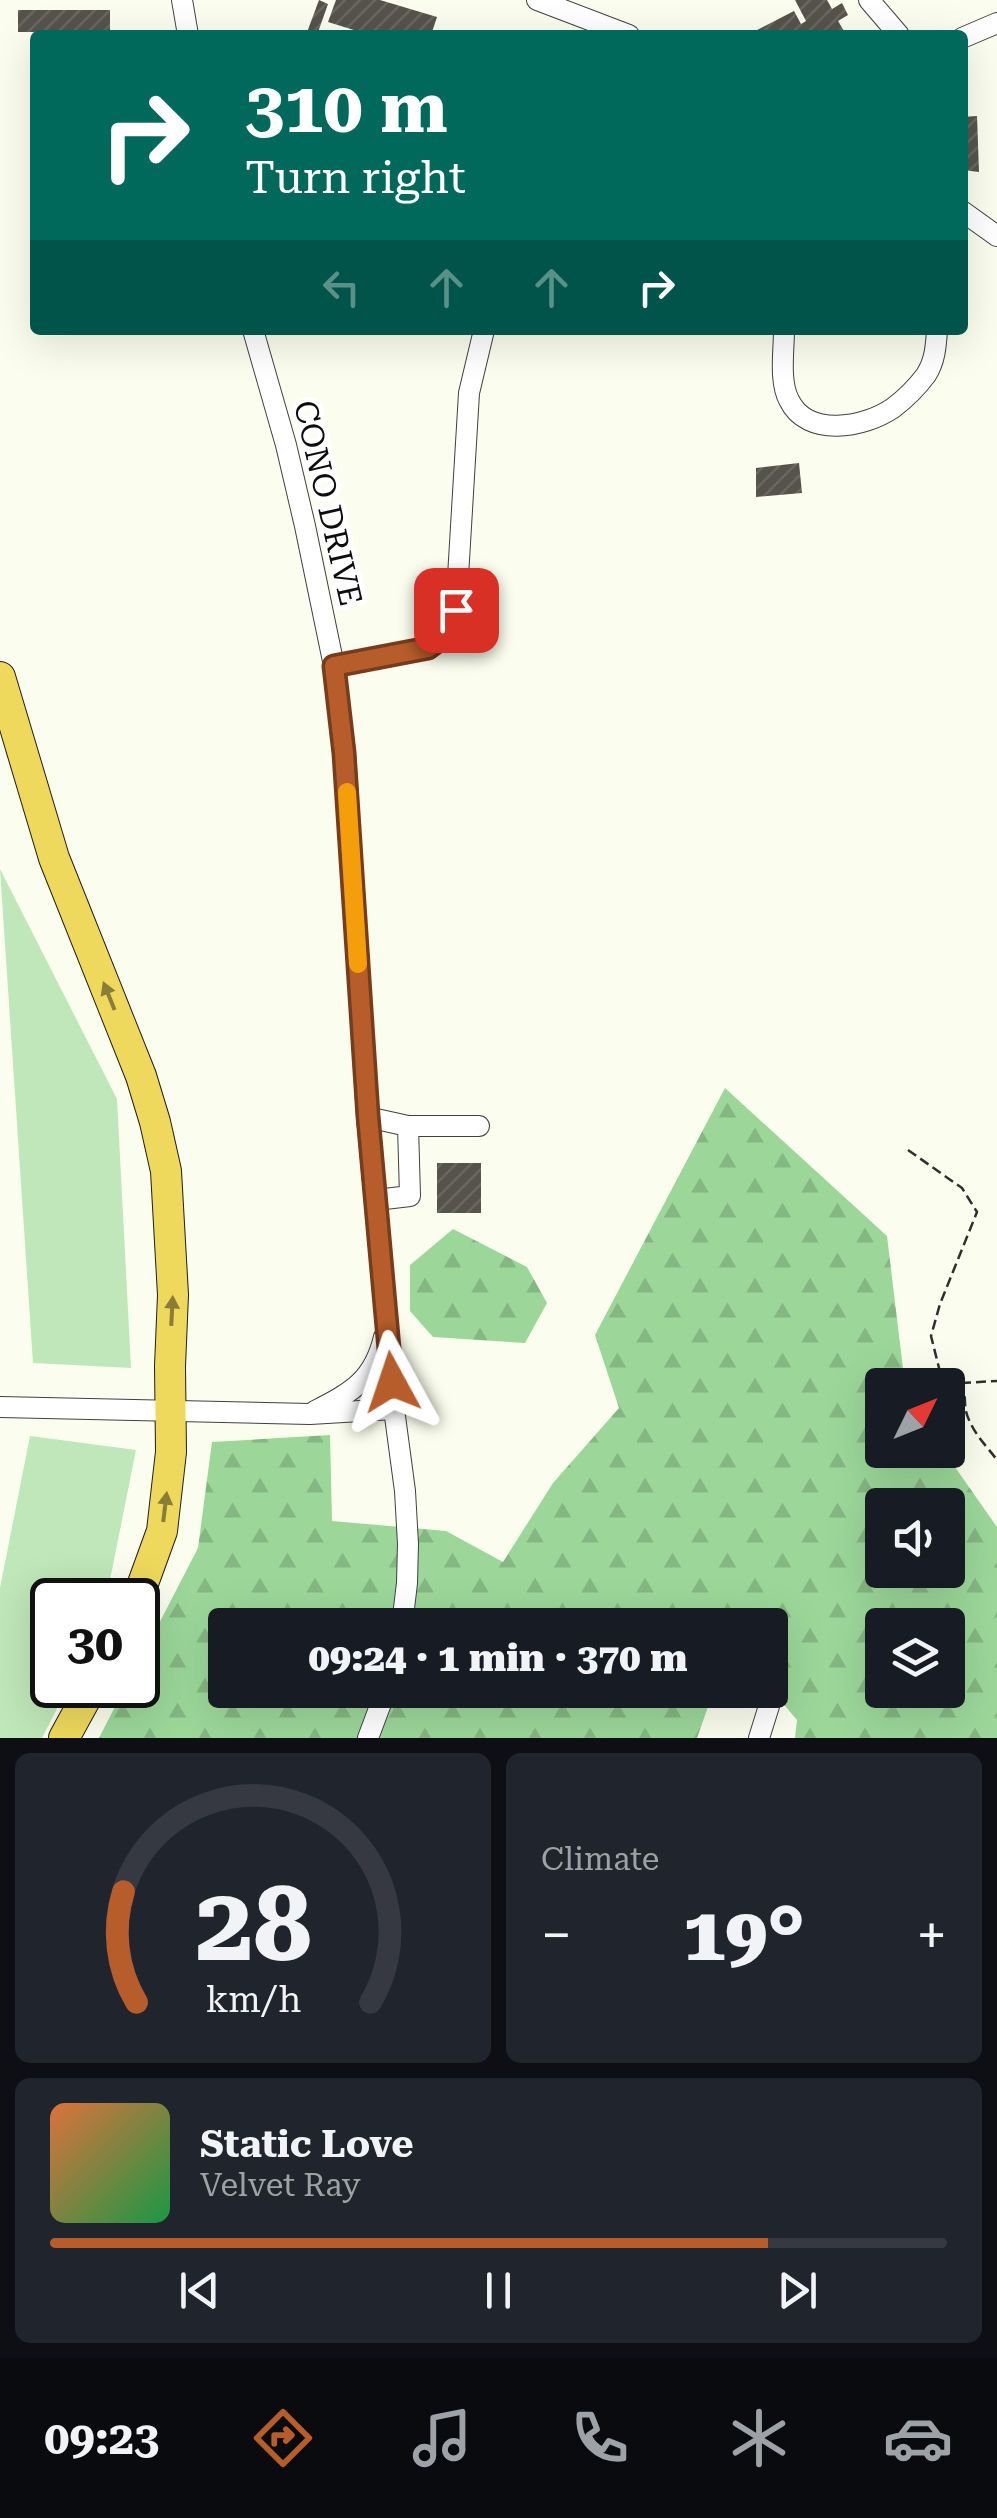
<!DOCTYPE html>
<meta charset="utf-8">
<style>
body{margin:0;font-family:"Roboto Serif",serif;background:#20242c;color:#f1f3f6;height:100vh;display:flex;flex-direction:column;font-size:38px;white-space:nowrap}
*{box-sizing:border-box;margin:0}
p{font-size:32px;color:#9ea1a6}
.icon{flex:none;width:55px;height:55px;fill:none;stroke:currentColor;stroke-width:2;stroke-linecap:round;stroke-linejoin:round}
.map{position:relative;height:1738px;overflow:hidden}
.drawer{display:flex;flex-direction:column;gap:15px;padding:15px;background:#0d0f14;flex:1}
.drawer>*{flex:none}
.banner{position:absolute;left:30px;top:30px;width:938px;height:305px;border-radius:10px;box-shadow:0 10px 40px #0002;background:#00695c;color:#fff;overflow:hidden}
.needle{width:65px;rotate:47deg}
.fabs{position:absolute;left:865px;top:1368px;display:grid;gap:20px}
.fabs a{display:grid;place-items:center;width:100px;height:100px;border-radius:10px;background:#171b24;box-shadow:0 10px 40px #0002;font-size:50px}
.speed{position:absolute;left:30px;top:1578px;display:flex;gap:20px;font-size:50px;font-weight:700;text-align:center}
.speed>*{display:grid;place-content:center;width:130px;height:130px;border-radius:50%;background:#171b24;box-shadow:0 10px 40px #0002;line-height:1}
.speed .limit{border:5px solid #111;border-radius:15px;background:#fff;color:#111}
.pin{position:absolute;display:grid;place-items:center;width:85px;height:85px;color:#fff;margin:-42px;border-radius:20px;box-shadow:0 5px 15px #0006}
.me{position:absolute;width:110px;margin:-55px;rotate:355deg;stroke-linejoin:round;filter:drop-shadow(0 0 8px #0008)}
.turn{display:flex;align-items:center;gap:35px;height:210px;padding:0 50px;font-size:45px}
.turn .icon{width:130px;height:130px;stroke-width:2.5}
.turn b{display:block;font-size:70px;line-height:85px}
.lanes{display:flex;align-items:center;height:95px;padding:0 50px;background:#0003;justify-content:center;gap:50px;direction:ltr}
.lanes .off{opacity:.35}
.big{font-size:75px;font-weight:800;line-height:1.1}
.drawer .widget{flex:1;display:flex;flex-direction:column;justify-content:center;gap:15px;min-width:0;padding:0 35px;border-radius:15px;background:#20242c}
.drawer .dial{align-items:center;gap:0}
.dial svg{height:260px;overflow:visible;fill:none;stroke:#363941;stroke-width:7;stroke-linecap:round;text-anchor:middle}
.dial text{fill:#f1f3f6;stroke:none}
.song{display:flex;align-items:center;gap:30px}
.cover{width:120px;height:120px;border-radius:15px;background:linear-gradient(135deg,hsl(20 70% 55%),hsl(140 70% 35%))}
.played{height:10px;border-radius:5px;background:linear-gradient(90deg,#b75d2b 80%,#363941 80%)}
.keys{display:flex;justify-content:space-around;direction:ltr}
.heat{display:flex;justify-content:space-between;align-items:center;font-size:55px;direction:ltr}
.drawer .tiles{flex:1;display:grid;gap:15px;grid-template-columns:1fr 1fr}
.widget:last-child{grid-column:span 2}
.trip{position:absolute;left:208px;top:1608px;width:580px;height:100px;border-radius:10px;background:#171b24;box-shadow:0 10px 40px #0002;font-weight:800;line-height:100px;text-align:center}
.tabs{display:flex;height:160px;justify-content:space-around;align-items:center;background:#090b0e;color:#9ea1a6}
.tabs .icon{width:70px;height:70px}
.tabs .active{color:#b75d2b}
.tabs b{font-size:45px;color:#f1f3f6}
.map>svg:first-child{display:block}
</style>
<div class="map">
<svg width="997" height="1738" viewBox="0 0 997 1738">
<defs>
<pattern id="forest-firs" width="22" height="20" patternUnits="userSpaceOnUse" patternTransform="scale(2.5)"><rect width="22" height="20" fill="#9cd799"/><path d="M5 1l3.5 6h-7zM16 11l3.5 6h-7z" fill="#85b783"/></pattern>
<pattern id="building-hatch" width="6" height="6" patternUnits="userSpaceOnUse" patternTransform="scale(2.5)"><rect width="6" height="6" fill="#55534a"/><path d="M-1 1l2-2M0 6l6-6M5 7l2-2" fill="none" stroke="#686760"/></pattern>
</defs>
<rect width="100%" height="100%" fill="#fbfeee"/>
<g fill="#bfe7b9">
<polygon points="0,869 117,1099 131,1368 33,1363"/>
<polygon points="30,1436 136,1450 106,1600 52,1600 52,1685 69,1685 42,1738 0,1738 0,1588"/>
</g>
<g fill="url(#forest-firs)" fill-rule="evenodd">
<path d="M725 1088 887 1236 905 1385H882V1450H943L997 1527V1738H795L797 1720 770 1688V1625H225V1690H714L697 1738H99L126 1685H138V1664L198 1548 212 1442 330 1435 332 1521 446 1531 503 1562 553 1483 619 1408 595 1335ZM882 1505H948V1570H882ZM882 1625H948V1690H882Z"/>
<polygon points="453,1229 527,1267 547,1303 525,1343 433,1337 410,1311 410,1265"/>
</g>
<g fill="url(#building-hatch)">
<polygon points="319,0 328,4 317,35 306,35"/>
<polygon points="336,0 380,0 437,17 431,35 370,35 328,22"/>
<polygon points="795,0 827,0 832,9 842,3 848,15 838,21 844,31 837,35 814,35 813,33 808,35 760,35 757,30 794,11 801,24 806,21"/>
<rect x="18" y="10" width="92" height="22"/>
<polygon points="977,116 979,172 963,170 962,164 962,117"/>
<polygon points="799,463 802,493 756,497 756,468"/>
<rect x="437" y="1163" width="44" height="50"/>
</g>
<g fill="none" stroke-linecap="round" stroke-linejoin="round">
<defs>
<g id="minor">
<polyline points="182,0 188,35"/>
<polyline points="537,0 629,35"/>
<polyline points="869,0 899,35"/>
<polyline points="962,38 997,23"/>
<polyline points="962,211 997,236"/>
<polyline points="253,330 286,445 305,526 334,666 345,753 367,1117 394,1409 405,1491 408,1544 407,1583 402,1625"/>
<path d="M784 330C784 351 779 381 789 400 807 438 864 428 893 408 905 399 917 387 926 375 935 361 936 346 937 330"/>
<polyline points="334,666 428,648 443,635 456,610 469,393 484,330"/>
<polyline points="367,1117 408,1126 479,1126"/>
<polyline points="376,1200 410,1196 408,1126"/>
<polyline points="0,1407 310,1414 394,1409"/>
<path d="M315 1411C352 1392 374 1380 384 1337"/>
<polyline points="368,1738 386,1690"/>
<polyline points="759,1738 769,1706"/>
</g>
<g id="highway">
<polyline points="0,677 54,858 141,1076 155,1122 166,1171 173,1295 170,1366 171,1452 162,1531 137,1600"/>
<polyline points="64,1738 93,1685"/>
</g>
</defs>
<use href="#minor" stroke="#404040" stroke-width="22"/>
<use href="#highway" stroke="#1e1e1e" stroke-width="32"/>
<g stroke="#2f2f2f" stroke-width="2.5" stroke-dasharray="10 5" stroke-linecap="butt">
<path d="M908 1150 962 1188 977 1212 940 1304 931 1336 940 1372C980 1394 955 1396 972 1426 978 1438 989 1449 997 1460"/>
<polyline points="961,1383 997,1381"/>
</g>
<use href="#minor" stroke="#fff" stroke-width="20"/>
<use href="#highway" stroke="#eed95c" stroke-width="30"/>
</g>
<defs><path id="oneway-solid" d="M-6-.8H1V-3.2L6.5 0L1 3.2V.8H-6Z" transform="scale(2.5)"/></defs>
<g fill="#897d38">
<use href="#oneway-solid" transform="translate(109 996) rotate(-112)"/>
<use href="#oneway-solid" transform="translate(172 1311) rotate(-87)"/>
<use href="#oneway-solid" transform="translate(165 1507) rotate(-83)"/>
</g>
<g fill="none" stroke-linecap="round" stroke-linejoin="round">
<defs>
<polyline id="route" points="392,1382 368,1116 344,753 334,666 428,648 444,636 456,610"/>
</defs>
<use href="#route" stroke="#773c1c" stroke-width="25"/>
<use href="#route" stroke="#b75d2b" stroke-width="18"/>
<polyline stroke="#f59e0b" stroke-width="18" points="347,792 358,964"/>
</g>
<g text-anchor="middle" dominant-baseline="central" stroke-width="10" stroke-linejoin="round" paint-order="stroke">
<g font-size="32" fill="#0d0d0d" stroke="#fff">
<text transform="translate(328 503) rotate(77)">CONO DRIVE</text>
</g>
</g>
</svg>
<div class="fabs">
<a><svg class="needle" viewBox="-14 -14 28 28"><path d="M0-13l5 13h-10z" fill="#e53935"/><path d="M0 13l5-13h-10z" fill="#9ea1a6"/></svg></a>
<a><svg class="icon" aria-label="sound" viewBox="0 0 24 24"><path d="M4 9h4l5-4v14l-5-4H4zM17 9q2 3 0 6"/></svg></a>
<a><svg class="icon" aria-label="layers" viewBox="0 0 24 24"><path d="M12 4l9 5-9 5-9-5zM3 14l9 5 9-5"/></svg></a>
</div>
<div class="speed"><div class="limit">30</div></div>
<div class="pin" style="left:456px;top:610px;background:#d93025"><svg class="icon" aria-label="arrive" viewBox="0 0 24 24"><path d="M6 21V4h12l-3 4 3 4H6"/></svg></div>
<svg class="me" style="left:392px;top:1382px" viewBox="-20 -20 40 40"><path d="M0-17L14 15 0 8-14 15z" fill="#b75d2b" stroke="#fff" stroke-width="4"/></svg>
<div class="trip">09:24 · 1 min · 370 m</div>
<div class="banner">
<div class="turn"><svg class="icon" aria-label="right" viewBox="0 0 24 24"><path d="M7 20v-9h11M14 6l5 5-5 5"/></svg><div><b>310 m</b>Turn right</div></div>
<div class="lanes"><svg class="icon off" aria-label="left" viewBox="0 0 24 24"><path d="M17 20v-9H6M10 6l-5 5 5 5"/></svg><svg class="icon off" aria-label="ahead" viewBox="0 0 24 24"><path d="M12 20V5M6 11l6-6 6 6"/></svg><svg class="icon off" aria-label="ahead" viewBox="0 0 24 24"><path d="M12 20V5M6 11l6-6 6 6"/></svg><svg class="icon" aria-label="right" viewBox="0 0 24 24"><path d="M7 20v-9h11M14 6l5 5-5 5"/></svg></div>
</div>
</div>
<section class="drawer">
<div class="tiles">
<div class="widget dial"><svg viewBox="0 0 100 80">
<path d="M14 69A42 42 0 1 1 86 69"/>
<path d="M14 69A42 42 0 0 1 10 35" stroke="#b75d2b"/>
<text x="50" y="56" font-size="32" font-weight="700">28</text>
<text x="50" y="72" font-size="11">km/h</text>
</svg></div>
<div class="widget"><p>Climate</p>
<div class="heat"><a>−</a><b class="big">19°</b><a>+</a></div>
</div>
<div class="widget">
<div class="song"><i class="cover"></i><div><b>Static Love</b><p>Velvet Ray</p></div></div>
<div class="played"></div>
<div class="keys"><svg class="icon" aria-label="previous" viewBox="0 0 24 24"><path d="M18 5L8 12l10 7zM5 5v14"/></svg><svg class="icon" aria-label="pause" viewBox="0 0 24 24"><path d="M8 5v14M16 5v14"/></svg><svg class="icon" aria-label="next" viewBox="0 0 24 24"><path d="M6 5l10 7-10 7zM19 5v14"/></svg></div>
</div>
</div>
</section>
<nav class="tabs">
<b>09:23</b>
<svg class="icon active" aria-label="directions" viewBox="0 0 24 24"><path d="M12 3l9 9-9 9-9-9zM9 14v-3h6M13 9l2 2-2 2"/></svg>
<svg class="icon" aria-label="music" viewBox="0 0 24 24"><path d="M9 18V5l10-2v13"/><circle cx="6" cy="18" r="3"/><circle cx="16" cy="16" r="3"/></svg>
<svg class="icon" aria-label="phone" viewBox="0 0 24 24"><path d="M5 4h4l2 5-3 2q2 4 5 5l2-3 5 2v4C11 20 4 13 5 4z"/></svg>
<svg class="icon" aria-label="climate" viewBox="0 0 24 24"><path d="M12 3v18M4 7l16 10M4 17L20 7"/></svg>
<svg class="icon" aria-label="car" viewBox="0 0 24 24"><path d="M5 17H2v-5l4-1 3-4h7l3 4 3 1v5h-3M9 17h6M6 11h13"/><circle cx="7" cy="17" r="2"/><circle cx="17" cy="17" r="2"/></svg>
</nav>
